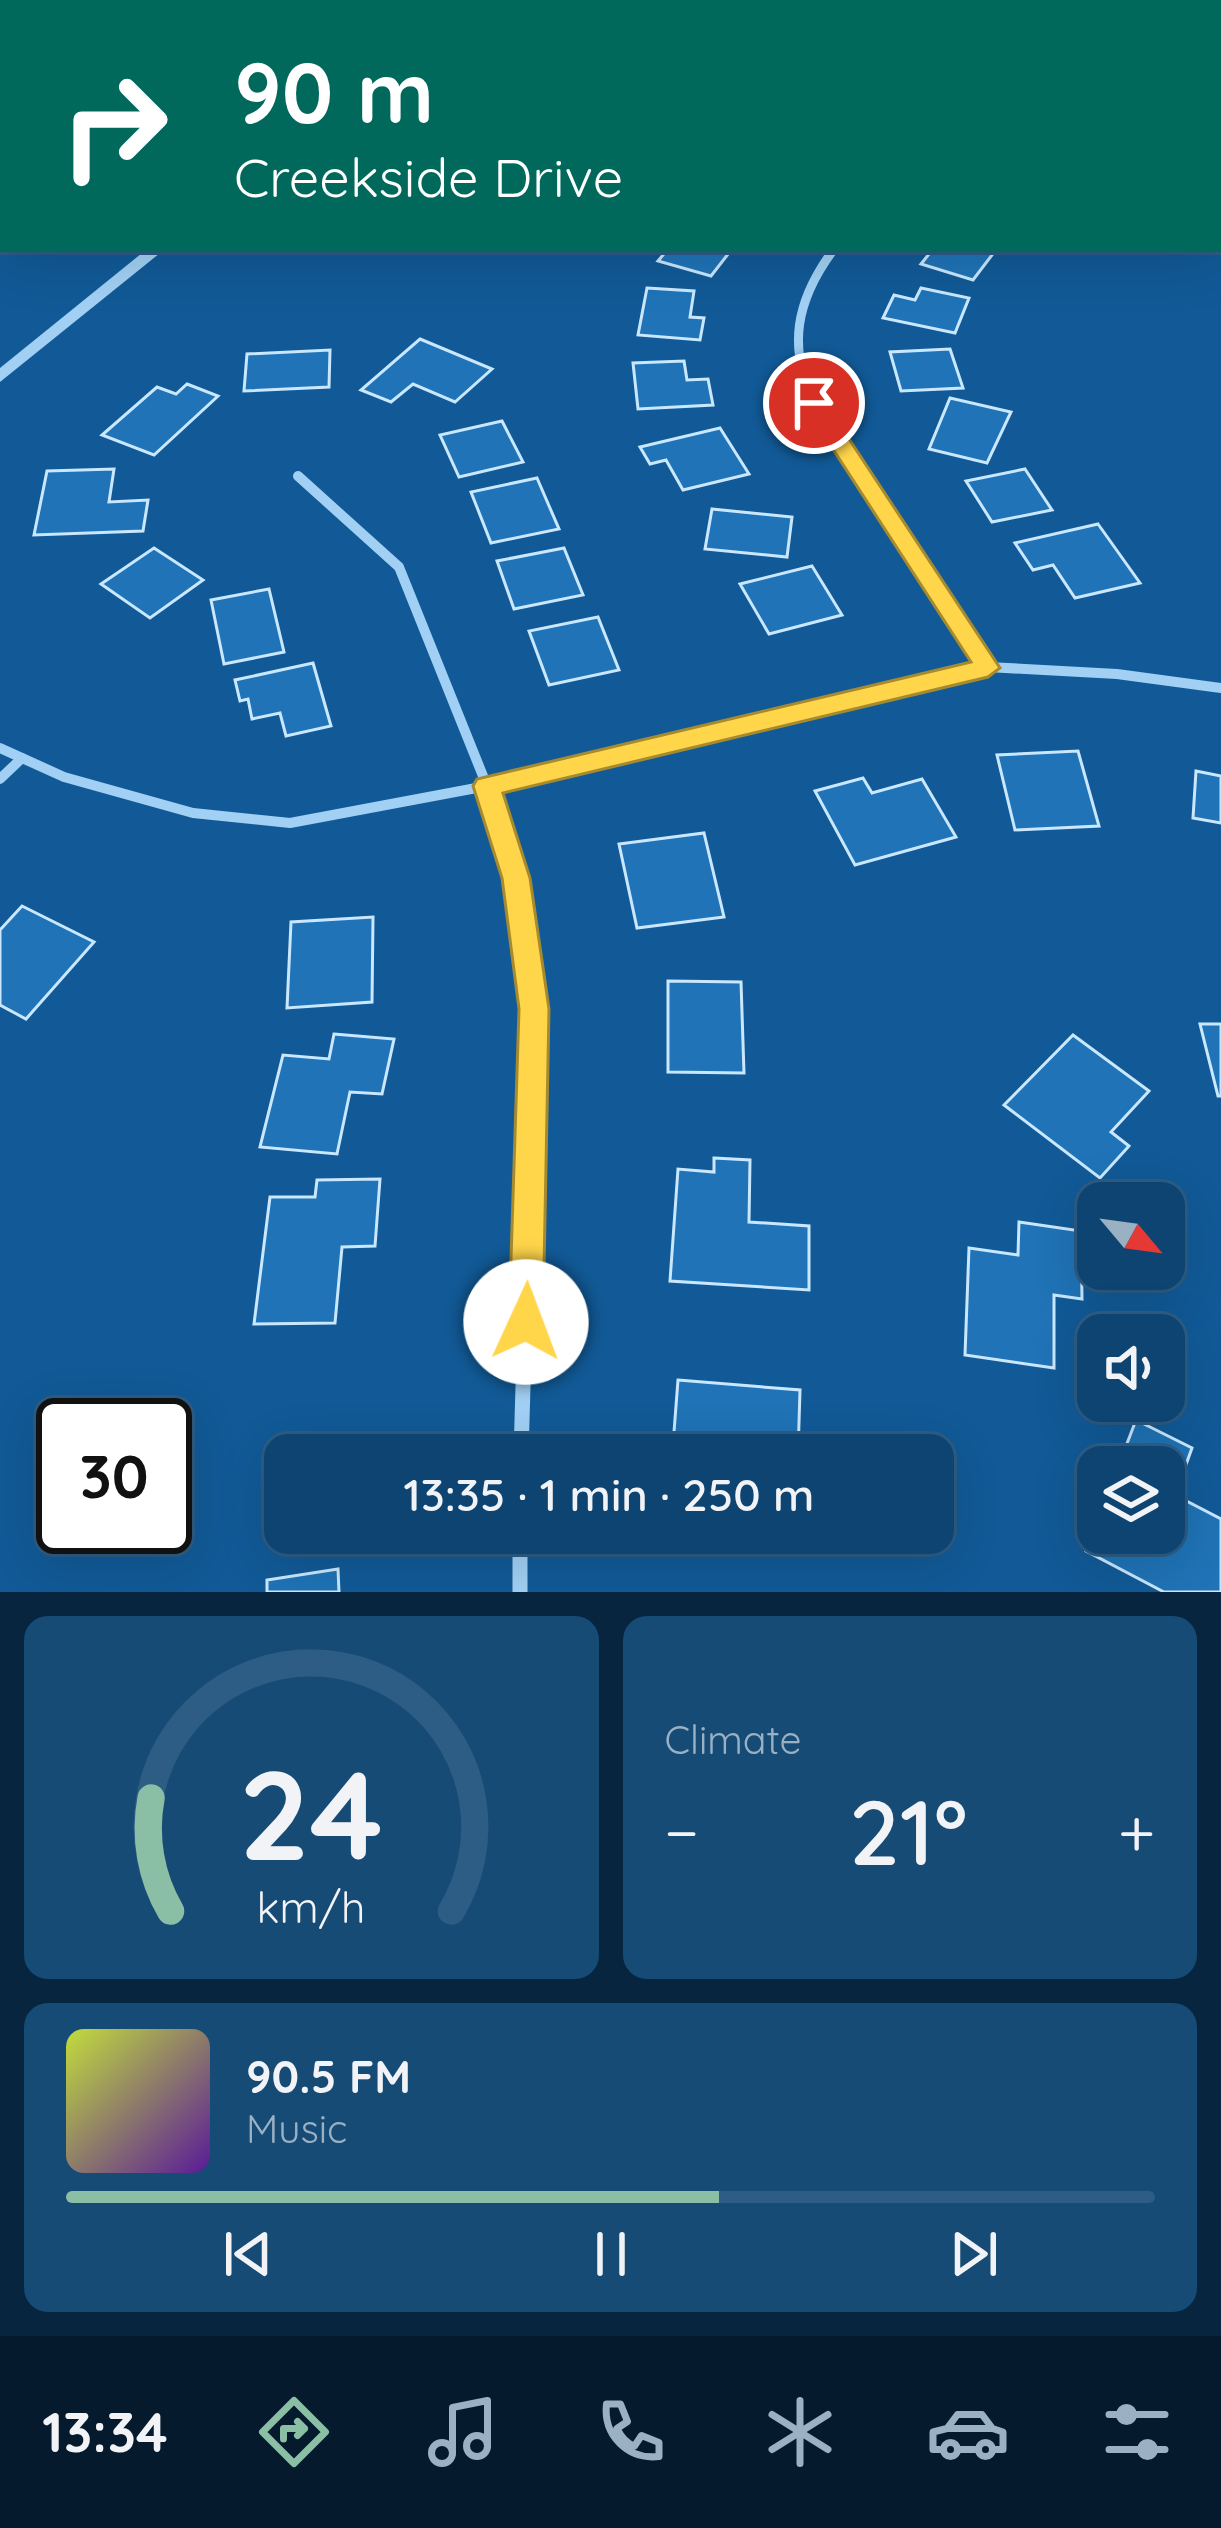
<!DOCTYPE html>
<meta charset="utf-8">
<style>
body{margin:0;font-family:Quicksand,sans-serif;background:#164b76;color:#f1f3f6;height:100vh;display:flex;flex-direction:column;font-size:45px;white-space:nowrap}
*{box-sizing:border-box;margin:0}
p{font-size:39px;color:#9ab0c3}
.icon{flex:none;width:66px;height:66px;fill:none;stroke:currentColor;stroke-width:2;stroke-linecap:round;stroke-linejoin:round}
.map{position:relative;height:1592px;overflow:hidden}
.details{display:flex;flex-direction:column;gap:24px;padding:24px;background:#07253e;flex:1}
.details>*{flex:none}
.hud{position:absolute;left:0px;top:0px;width:1221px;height:252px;box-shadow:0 12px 48px #0002,0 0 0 3px #2d5c84;background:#00695c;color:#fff;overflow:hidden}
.needle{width:78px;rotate:119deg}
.buttons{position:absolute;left:1077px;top:1182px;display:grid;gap:24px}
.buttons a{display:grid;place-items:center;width:108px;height:108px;border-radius:24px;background:#0d4471;box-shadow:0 12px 48px #0002,0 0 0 3px #2d5c84;font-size:60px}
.speed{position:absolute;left:36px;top:1398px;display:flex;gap:24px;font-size:60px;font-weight:700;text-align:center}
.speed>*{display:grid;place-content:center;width:156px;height:156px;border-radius:50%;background:#0d4471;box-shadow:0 12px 48px #0002,0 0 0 3px #2d5c84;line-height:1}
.speed .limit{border:6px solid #111;border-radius:18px;background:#fff;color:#111}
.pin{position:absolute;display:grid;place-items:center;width:102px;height:102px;color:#fff;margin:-51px;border:6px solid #fff;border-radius:50%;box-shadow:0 3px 12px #0007}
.me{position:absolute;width:132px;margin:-66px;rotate:2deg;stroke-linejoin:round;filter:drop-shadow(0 0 9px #0008)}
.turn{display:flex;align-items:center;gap:42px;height:252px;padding:0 36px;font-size:54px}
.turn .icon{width:156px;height:156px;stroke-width:2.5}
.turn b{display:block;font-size:84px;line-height:102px}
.big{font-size:90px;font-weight:600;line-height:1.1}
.details .tile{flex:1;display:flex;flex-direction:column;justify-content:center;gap:18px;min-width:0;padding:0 42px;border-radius:24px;background:#164b76}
.details .dial{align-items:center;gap:0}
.dial svg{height:312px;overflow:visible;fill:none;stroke:#2d5c84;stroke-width:7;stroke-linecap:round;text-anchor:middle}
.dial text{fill:#f1f3f6;stroke:none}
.song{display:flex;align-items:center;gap:36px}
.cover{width:144px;height:144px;border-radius:18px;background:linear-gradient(135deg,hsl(70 70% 55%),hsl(270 70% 35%))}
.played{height:12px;border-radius:6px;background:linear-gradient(90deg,#8abfa5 60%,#2d5c84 60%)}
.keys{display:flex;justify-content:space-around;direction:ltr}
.heat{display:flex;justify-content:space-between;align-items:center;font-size:66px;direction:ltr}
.details .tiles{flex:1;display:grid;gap:24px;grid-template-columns:1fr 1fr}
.tile:last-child{grid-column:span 2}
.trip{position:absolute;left:264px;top:1434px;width:690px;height:120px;border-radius:24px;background:#0d4471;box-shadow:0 12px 48px #0002,0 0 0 3px #2d5c84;font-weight:600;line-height:120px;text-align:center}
.tabs{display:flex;height:192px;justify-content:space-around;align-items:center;background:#051b2d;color:#9ab0c3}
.tabs .icon{width:84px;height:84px}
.tabs .active{color:#8abfa5}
.tabs b{font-size:54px;color:#f1f3f6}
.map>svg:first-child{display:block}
</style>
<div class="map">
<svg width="1221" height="1592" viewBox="0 0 1221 1592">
<rect width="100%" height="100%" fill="#115a97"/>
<g fill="#1f73b6" stroke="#c9e7fe" stroke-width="3">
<polygon points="668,249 732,249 711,276 658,261"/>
<polygon points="933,249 987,249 995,251 973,280 921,264"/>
<polygon points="647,288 694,291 690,317 704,318 700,340 638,335"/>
<polygon points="921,288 969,298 955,333 883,318 894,295 915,300"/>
<polygon points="420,339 492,369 455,402 413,384 391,402 361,390"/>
<polygon points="950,349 963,388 901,391 890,352"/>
<polygon points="330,350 329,387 244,391 247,354"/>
<polygon points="684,361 687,380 708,379 713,405 638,409 633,363"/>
<polygon points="187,384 218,396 154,455 102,435 157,387 176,394"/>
<polygon points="950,398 1011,412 987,463 929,449"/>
<polygon points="502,421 523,462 459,477 440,435"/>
<polygon points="720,428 749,474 683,490 666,460 650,464 640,447"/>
<polygon points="114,469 109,502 148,500 143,531 34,535 47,471"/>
<polygon points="1025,469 1052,510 992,522 966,481"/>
<polygon points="537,478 559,529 491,543 471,492"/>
<polygon points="712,509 792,517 787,557 705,549"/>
<polygon points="1098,524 1140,583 1075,598 1053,565 1033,570 1015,543"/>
<polygon points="154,548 203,580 150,618 101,584"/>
<polygon points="564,548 583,595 514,609 497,561"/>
<polygon points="812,566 842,615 769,634 740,584"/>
<polygon points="269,589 284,652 224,664 211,600"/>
<polygon points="598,617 619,670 549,685 529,631"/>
<polygon points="313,663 331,726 286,736 280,713 252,719 248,699 240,701 235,680"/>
<polygon points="1078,751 1099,826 1015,830 997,755"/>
<polygon points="1196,771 1221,776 1221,823 1193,818"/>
<polygon points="863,778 872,793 922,779 956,837 855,865 815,791"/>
<polygon points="704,833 724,917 637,928 619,844"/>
<polygon points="22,906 94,942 26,1019 0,1005 0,930"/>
<polygon points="373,917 372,1002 287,1008 291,922"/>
<polygon points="668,981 741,982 744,1073 668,1072"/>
<polygon points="1200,1024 1221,1024 1221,1096 1218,1096"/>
<polygon points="334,1034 394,1039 382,1094 350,1092 337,1154 260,1147 283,1055 329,1059"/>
<polygon points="1073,1035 1149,1091 1111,1132 1129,1146 1100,1178 1004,1105"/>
<polygon points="714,1158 750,1160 749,1222 809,1226 809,1290 670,1281 678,1169 714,1172"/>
<polygon points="380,1179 375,1246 342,1247 335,1323 254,1324 270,1197 315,1197 317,1180"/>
<polygon points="1019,1222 1081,1231 1082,1299 1054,1295 1054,1368 965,1355 969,1248 1018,1255"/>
<polygon points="678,1380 800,1390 798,1455 716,1455 716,1449 673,1445"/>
<polygon points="1136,1420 1192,1448 1175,1495 1221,1519 1221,1592 1164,1592 1086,1551 1098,1519 1098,1533 1164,1533 1164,1467 1118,1467"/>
<polygon points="338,1569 339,1592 267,1592 267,1580"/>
</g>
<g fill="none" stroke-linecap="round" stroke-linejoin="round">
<g stroke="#a1d0f4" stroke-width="9">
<polyline points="983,0 995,3"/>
<path d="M816 406C786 348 796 300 834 249"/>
</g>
<g stroke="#a1d0f4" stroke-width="10">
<polyline points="814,403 988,667"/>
<polyline points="298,476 399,567 487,786 516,878 523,926"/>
<polyline points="0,748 64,777 193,813 290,823 487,786 988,667 1117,674 1221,688"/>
<polyline points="0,779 22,758"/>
</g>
<g stroke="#a1d0f4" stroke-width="15">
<polyline points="521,1455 534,1009 522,923"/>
<polyline points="520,1533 520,1592"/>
</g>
<g fill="#a1d0f4" fill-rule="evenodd">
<polygon points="455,0 471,0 453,3"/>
<polygon points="147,249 165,249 0,382 0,368"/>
</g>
</g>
<polygon fill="#ffd54a" stroke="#a68a30" stroke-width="3" points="814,396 822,398 1000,668 988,677 503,793 530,878 549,1009 543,1322 538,1333 526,1338 514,1333 509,1322 519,1009 502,878 473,786 477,779 971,662 803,403"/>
</svg>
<div class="buttons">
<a><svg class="needle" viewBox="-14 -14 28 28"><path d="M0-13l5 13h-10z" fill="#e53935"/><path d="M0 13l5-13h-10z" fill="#9ab0c3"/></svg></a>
<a><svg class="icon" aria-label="sound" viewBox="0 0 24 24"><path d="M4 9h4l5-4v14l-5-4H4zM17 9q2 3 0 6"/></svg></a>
<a><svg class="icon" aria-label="layers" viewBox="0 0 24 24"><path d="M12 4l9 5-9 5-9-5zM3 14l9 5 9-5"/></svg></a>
</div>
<div class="speed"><div class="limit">30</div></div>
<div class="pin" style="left:814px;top:403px;background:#d93025"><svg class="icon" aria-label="arrive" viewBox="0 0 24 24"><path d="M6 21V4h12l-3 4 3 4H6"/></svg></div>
<svg class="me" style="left:526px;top:1322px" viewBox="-20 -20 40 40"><circle r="19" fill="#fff"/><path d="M0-13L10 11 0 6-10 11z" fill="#ffd54a"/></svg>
<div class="trip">13:35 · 1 min · 250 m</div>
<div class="hud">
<div class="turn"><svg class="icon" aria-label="right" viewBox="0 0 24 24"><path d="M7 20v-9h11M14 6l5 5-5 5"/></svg><div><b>90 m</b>Creekside Drive</div></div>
</div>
</div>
<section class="details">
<div class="tiles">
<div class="tile dial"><svg viewBox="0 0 100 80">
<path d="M14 69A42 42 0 1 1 86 69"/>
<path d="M14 69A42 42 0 0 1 9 40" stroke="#8abfa5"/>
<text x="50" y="56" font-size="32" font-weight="700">24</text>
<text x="50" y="72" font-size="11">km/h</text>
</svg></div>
<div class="tile"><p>Climate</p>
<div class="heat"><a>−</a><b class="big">21°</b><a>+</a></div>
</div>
<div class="tile">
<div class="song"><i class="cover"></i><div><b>90.5 FM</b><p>Music</p></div></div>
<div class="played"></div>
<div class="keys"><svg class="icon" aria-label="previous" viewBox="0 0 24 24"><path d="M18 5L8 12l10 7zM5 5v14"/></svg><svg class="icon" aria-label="pause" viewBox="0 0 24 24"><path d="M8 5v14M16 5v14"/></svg><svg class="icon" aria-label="next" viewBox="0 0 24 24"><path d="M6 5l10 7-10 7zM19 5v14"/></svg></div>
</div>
</div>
</section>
<nav class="tabs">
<b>13:34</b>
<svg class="icon active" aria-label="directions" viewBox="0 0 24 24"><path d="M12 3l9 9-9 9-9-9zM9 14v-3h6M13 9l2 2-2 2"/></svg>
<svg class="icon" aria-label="music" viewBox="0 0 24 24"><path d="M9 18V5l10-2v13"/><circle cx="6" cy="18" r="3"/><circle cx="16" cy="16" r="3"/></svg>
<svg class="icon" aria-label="phone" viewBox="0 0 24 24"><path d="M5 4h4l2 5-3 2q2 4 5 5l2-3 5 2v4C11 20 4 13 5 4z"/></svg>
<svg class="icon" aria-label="climate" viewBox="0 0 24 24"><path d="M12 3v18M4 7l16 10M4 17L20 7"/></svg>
<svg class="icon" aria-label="car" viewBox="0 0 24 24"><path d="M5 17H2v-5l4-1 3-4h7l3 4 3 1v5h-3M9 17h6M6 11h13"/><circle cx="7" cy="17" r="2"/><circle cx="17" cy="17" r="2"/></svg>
<svg class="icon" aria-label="filters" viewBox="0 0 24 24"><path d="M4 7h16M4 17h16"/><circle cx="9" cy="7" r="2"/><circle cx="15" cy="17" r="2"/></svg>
</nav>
